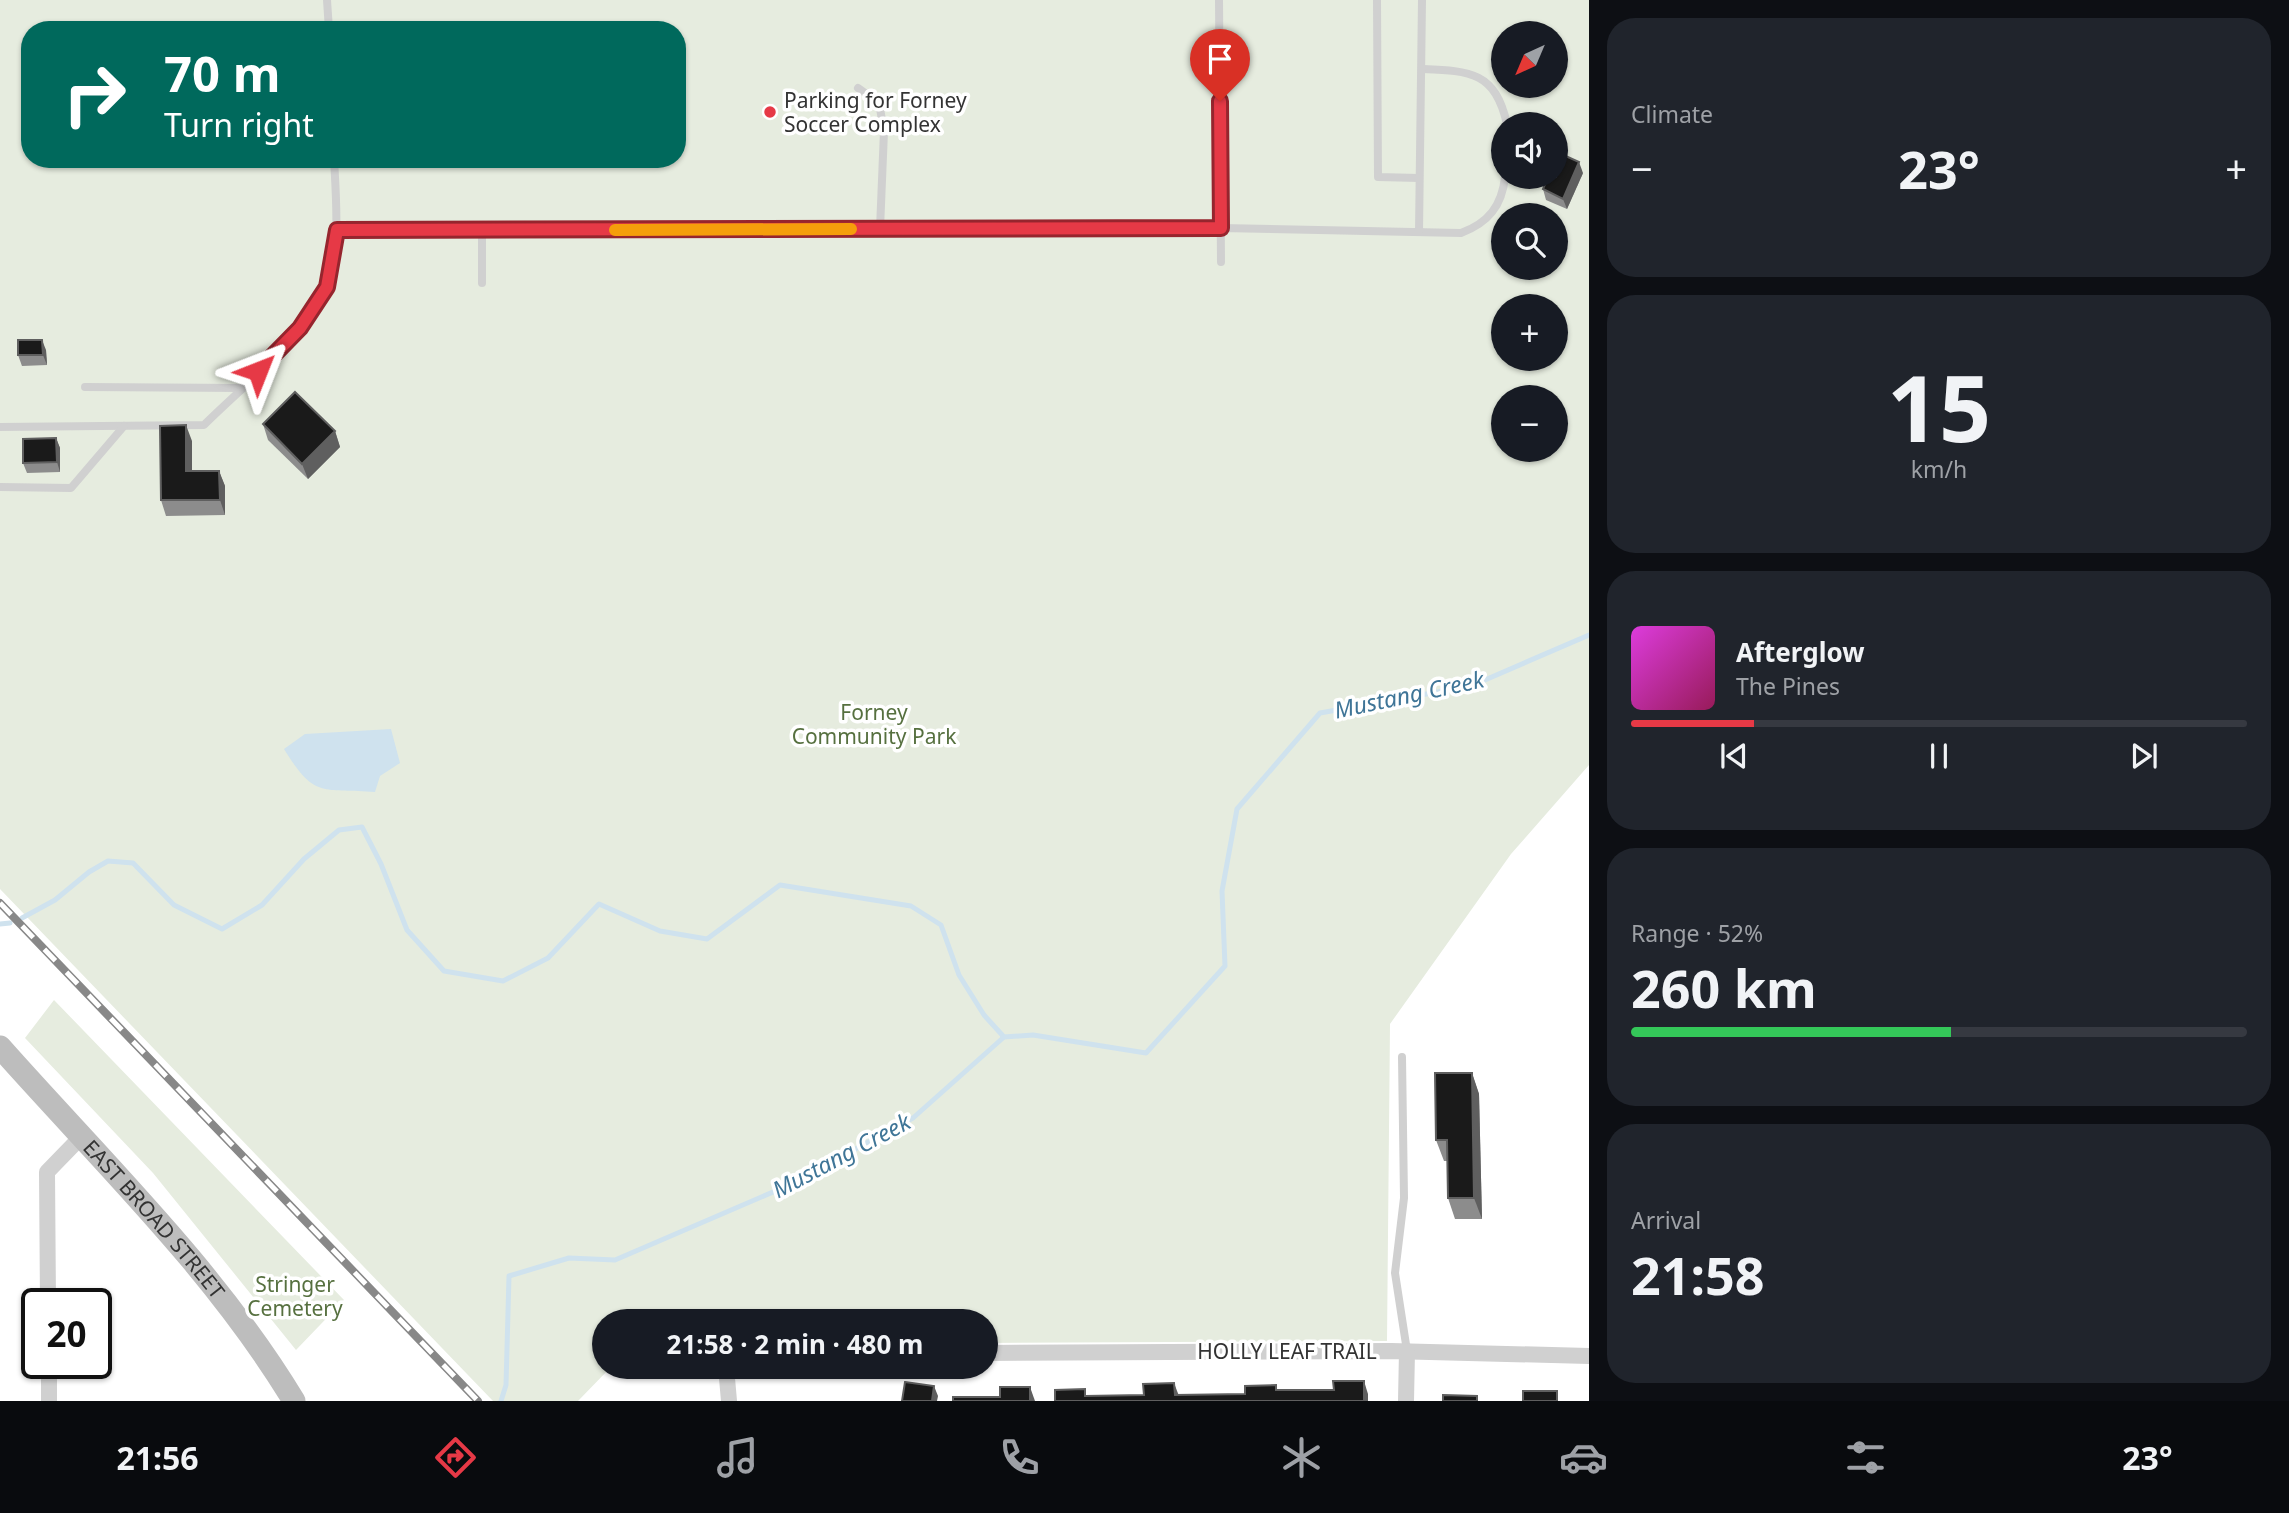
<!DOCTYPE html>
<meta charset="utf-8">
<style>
body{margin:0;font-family:"Noto Sans",sans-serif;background:#20242c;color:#f1f3f6;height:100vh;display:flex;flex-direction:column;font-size:26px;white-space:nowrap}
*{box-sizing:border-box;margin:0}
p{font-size:23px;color:#9ea1a6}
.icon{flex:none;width:38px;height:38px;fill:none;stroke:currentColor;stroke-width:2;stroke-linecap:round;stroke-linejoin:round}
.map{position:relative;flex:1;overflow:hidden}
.side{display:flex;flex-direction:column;gap:18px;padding:18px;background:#0d0f14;width:700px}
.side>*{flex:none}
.guide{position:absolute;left:21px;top:21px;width:665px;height:147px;border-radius:28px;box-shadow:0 2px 5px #0004;background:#00695c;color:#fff;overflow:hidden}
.needle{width:46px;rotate:224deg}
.buttons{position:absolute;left:1491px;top:21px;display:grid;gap:14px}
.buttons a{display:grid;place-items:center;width:77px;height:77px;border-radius:50%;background:#171b24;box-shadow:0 2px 5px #0004;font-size:35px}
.speed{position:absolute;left:21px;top:1288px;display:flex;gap:14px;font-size:35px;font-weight:700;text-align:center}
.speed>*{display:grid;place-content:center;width:91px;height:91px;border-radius:50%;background:#171b24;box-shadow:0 2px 5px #0004;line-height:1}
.speed .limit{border:4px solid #111;border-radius:10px;background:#fff;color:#111}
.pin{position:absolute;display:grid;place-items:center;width:60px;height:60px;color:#fff;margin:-72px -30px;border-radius:50% 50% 50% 0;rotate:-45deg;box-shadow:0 0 7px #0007}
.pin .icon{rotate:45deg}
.me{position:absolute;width:77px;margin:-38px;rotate:45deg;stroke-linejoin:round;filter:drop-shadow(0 0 5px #0008)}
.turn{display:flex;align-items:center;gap:24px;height:147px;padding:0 28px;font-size:32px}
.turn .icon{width:91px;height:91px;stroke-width:2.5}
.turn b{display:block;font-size:49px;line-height:60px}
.big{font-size:52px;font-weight:700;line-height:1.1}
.side .tile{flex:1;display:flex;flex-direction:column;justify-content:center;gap:10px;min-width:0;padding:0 24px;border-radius:28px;background:#20242c}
.side .dial{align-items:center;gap:0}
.dial b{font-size:91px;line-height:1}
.song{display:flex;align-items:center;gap:21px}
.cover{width:84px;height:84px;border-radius:10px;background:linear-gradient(135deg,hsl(300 70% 55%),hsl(330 70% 35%))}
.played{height:7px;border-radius:4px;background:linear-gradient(90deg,#e63946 20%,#363941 20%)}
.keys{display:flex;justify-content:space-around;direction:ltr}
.heat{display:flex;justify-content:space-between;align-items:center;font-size:38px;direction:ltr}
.charge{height:10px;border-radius:5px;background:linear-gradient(90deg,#34c759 52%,#363941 0)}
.trip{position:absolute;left:592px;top:1309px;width:406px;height:70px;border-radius:35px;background:#171b24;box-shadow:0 2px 5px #0004;font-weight:700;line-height:70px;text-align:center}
.menu{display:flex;height:112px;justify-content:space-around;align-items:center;background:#090b0e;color:#9ea1a6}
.menu .icon{width:49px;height:49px}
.menu .on{color:#e63946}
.menu b{font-size:32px;color:#f1f3f6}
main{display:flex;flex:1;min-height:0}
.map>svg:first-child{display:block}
</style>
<main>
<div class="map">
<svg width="1589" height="1401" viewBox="0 0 1589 1401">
<rect width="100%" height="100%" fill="#fff"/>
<g fill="#e6ecdf" fill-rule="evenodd">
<path d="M0 0H1589V765L1511 854 1390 1024 1387 1341 985 1343V1321H735L731 1319 604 1321V1367H611L578 1401H493L0 889ZM30 30H677V159H30ZM1503 33H1556V86H1503ZM1503 124H1556V177H1503ZM1503 215H1556V268H1503ZM1503 306H1556V359H1503ZM1503 397H1556V450H1503Z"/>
<polygon points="54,1000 344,1300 296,1350 153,1173 25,1038"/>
</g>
<path fill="#cfe2ee" d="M391 729 400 763 380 776 375 792C321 788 315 799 284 749L305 734Z"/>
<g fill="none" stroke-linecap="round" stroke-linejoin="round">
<g stroke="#cfe2ee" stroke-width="5">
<polyline points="22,918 55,900 89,872 108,861 133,863 174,905 222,929 262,905 304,859 339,830 362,827 381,864 407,930 444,971 503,981 548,958 599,904 660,931 707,939 780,885 911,906 941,925 959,975 984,1015 1004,1037"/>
<polyline points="0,924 10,923"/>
<polyline points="501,1401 506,1385 509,1276 569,1258 615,1260 787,1186 913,1118 1004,1037 1033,1035 1146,1053 1225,966 1222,891 1237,809 1320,713 1471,686 1589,635"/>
</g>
<g stroke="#d0d0d0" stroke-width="8">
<polyline points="327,0 329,30"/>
<polyline points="1219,0 1221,262"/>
<polyline points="1377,0 1378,177 1419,178"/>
<path d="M1423 69C1471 71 1495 72 1507 124"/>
<polyline points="858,88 879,103 884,131 880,229"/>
<path d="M337 230 1221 228 1461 233C1488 223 1502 206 1505 177"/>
<polyline points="482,230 482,283"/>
<polyline points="1419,232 1422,0"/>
<polyline points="85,387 242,388"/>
<path d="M0 427 204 425C243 386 304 339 326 288 341 254 336 197 334 159"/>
<polyline points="0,487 71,488 124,426"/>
<polyline points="1402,1057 1404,1198 1395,1273 1407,1351"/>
</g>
<g stroke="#d0d0d0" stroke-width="16">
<polyline points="48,1304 47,1172 80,1138"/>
<polyline points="985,1353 1391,1351 1589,1356"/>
<polyline points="49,1363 49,1401"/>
<polyline points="726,1367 729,1401"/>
<polyline points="1406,1401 1407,1351"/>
</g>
<path stroke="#bdbdbd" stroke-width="23" id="s1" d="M0 1047C101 1161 215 1270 294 1401"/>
<defs>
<polyline id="rail" points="0,903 478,1401"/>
</defs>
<use href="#rail" stroke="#888" stroke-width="8"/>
<use href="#rail" stroke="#fff" stroke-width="5" stroke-dasharray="16" stroke-linecap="butt"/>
</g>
<g fill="#8c8c8c">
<polygon points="1583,173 1567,209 1546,200 1543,189"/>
<polygon points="46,350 47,365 22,366 18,355"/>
<polygon points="263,424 335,431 340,447 308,479 268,440"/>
<polygon points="56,438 60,448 60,472 27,473 23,463"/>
<polygon points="192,441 192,471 219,471 225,486 225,515 166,516 161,500"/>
<polygon points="1472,1073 1479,1094 1482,1219 1455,1219 1448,1198 1447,1161 1444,1161 1436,1140"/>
</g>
<g fill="#5f5f5f">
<polygon points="1579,162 1583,173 1567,209 1563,199"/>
<polygon points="42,340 46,350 47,365 43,355"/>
<polygon points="186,425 192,441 192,486 186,471"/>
<polygon points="335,431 340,447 308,479 302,464"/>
<polygon points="56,438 60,448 60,472 57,462"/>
<polygon points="219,471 225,486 225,515 220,500"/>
<polygon points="1472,1073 1479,1094 1482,1219 1474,1198"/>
<polygon points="1364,1381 1368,1394 1368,1401 1364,1401"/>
<polygon points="1174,1383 1179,1396 1175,1395"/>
<polygon points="934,1386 938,1396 937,1401 932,1401"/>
<polygon points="1030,1387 1035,1401 1030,1401"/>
</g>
<g fill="#1a1a1a" stroke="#5f5f5f" stroke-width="2">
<polygon points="1559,153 1579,162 1563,199 1543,189 1548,177 1556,177 1556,160"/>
<polygon points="18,340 42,340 43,355 18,355"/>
<polygon points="295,392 335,431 302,464 263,424"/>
<polygon points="186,425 186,471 219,471 220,500 161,500 160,426"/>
<polygon points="56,438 57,462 23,463 23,439"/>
<polygon points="1435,1073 1472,1073 1474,1198 1448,1198 1447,1140 1436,1140"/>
<polygon points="1333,1381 1364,1381 1364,1401 1055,1401 1055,1390 1085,1389 1085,1396 1144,1395 1143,1384 1174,1383 1175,1395 1245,1394 1245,1386 1276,1385 1276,1390 1334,1390"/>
<polygon points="905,1382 934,1386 932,1401 902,1401"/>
<polygon points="1000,1387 1030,1387 1030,1401 953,1401 953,1397 1000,1397"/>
<rect x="1523" y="1391" width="34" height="10"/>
<polygon points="1443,1395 1477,1396 1477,1401 1443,1401"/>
</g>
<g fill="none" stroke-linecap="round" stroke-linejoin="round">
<defs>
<polyline id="route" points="258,371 300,328 327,287 337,230 1221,228 1220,101"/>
</defs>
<use href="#route" stroke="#96252e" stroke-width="18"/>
<use href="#route" stroke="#e63946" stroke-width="12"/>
<polyline stroke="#f59e0b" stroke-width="12" points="615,230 851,229"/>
</g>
<circle fill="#e63946" stroke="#fff" stroke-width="2.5" cx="770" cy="112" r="7"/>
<g text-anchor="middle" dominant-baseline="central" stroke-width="7" stroke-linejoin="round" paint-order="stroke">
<g font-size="21" fill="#333" stroke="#fff" text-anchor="start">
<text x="784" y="100">Parking for Forney<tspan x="784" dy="24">Soccer Complex</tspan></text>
</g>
<g font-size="21" fill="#56703f" stroke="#fff">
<text x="874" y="712">Forney<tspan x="874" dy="24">Community Park</tspan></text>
<text x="295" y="1284">Stringer<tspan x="295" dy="24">Cemetery</tspan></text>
</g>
<g font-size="21" fill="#333" stroke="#fff">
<text stroke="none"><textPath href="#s1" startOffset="231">EAST BROAD STREET</textPath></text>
<text x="1287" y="1351">HOLLY LEAF TRAIL</text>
</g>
<g font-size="23" font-style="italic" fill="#3f7597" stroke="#fff">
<text transform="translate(1409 694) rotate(-12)">Mustang Creek</text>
<text transform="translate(841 1155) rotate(-28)">Mustang Creek</text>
</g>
</g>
</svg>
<div class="buttons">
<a><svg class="needle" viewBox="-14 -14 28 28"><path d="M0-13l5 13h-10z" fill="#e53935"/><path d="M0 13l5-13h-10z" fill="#9ea1a6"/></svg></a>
<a><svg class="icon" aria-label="sound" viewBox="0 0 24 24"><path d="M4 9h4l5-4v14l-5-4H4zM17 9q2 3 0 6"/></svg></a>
<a><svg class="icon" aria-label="search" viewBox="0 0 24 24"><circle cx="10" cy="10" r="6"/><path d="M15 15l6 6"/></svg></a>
<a>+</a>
<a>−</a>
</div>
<div class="speed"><div class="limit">20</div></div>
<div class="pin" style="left:1220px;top:101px;background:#d93025"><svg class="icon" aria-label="arrive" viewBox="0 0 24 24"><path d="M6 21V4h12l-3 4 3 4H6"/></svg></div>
<svg class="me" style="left:258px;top:371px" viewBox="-20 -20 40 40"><path d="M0-17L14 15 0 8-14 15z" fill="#e63946" stroke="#fff" stroke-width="4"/></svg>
<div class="trip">21:58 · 2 min · 480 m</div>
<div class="guide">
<div class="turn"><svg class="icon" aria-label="right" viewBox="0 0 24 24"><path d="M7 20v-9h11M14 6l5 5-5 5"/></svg><div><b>70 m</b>Turn right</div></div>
</div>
</div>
<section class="side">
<div class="tile"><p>Climate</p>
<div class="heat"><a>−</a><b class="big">23°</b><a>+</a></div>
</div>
<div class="tile dial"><b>15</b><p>km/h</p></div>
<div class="tile">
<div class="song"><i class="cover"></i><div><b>Afterglow</b><p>The Pines</p></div></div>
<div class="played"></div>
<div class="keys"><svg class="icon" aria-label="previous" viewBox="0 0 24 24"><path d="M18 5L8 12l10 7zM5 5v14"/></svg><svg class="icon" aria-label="pause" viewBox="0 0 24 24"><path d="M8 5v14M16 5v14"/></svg><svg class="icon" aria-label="next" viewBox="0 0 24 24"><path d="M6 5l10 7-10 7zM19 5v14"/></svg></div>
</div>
<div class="tile"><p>Range · 52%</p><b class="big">260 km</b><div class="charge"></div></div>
<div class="tile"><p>Arrival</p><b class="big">21:58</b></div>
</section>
</main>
<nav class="menu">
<b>21:56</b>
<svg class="icon on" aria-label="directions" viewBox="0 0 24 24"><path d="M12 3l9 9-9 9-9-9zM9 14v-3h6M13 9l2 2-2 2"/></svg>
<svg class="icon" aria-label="music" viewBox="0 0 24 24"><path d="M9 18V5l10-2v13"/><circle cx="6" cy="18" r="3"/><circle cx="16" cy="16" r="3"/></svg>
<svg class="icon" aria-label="phone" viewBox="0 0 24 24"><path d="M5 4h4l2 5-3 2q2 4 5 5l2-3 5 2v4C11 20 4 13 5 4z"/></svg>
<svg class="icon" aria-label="climate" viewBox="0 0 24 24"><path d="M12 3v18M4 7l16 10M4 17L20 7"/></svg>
<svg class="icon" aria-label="car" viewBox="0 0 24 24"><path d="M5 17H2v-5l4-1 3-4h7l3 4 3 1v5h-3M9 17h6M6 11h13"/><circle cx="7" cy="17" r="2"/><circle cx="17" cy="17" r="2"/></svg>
<svg class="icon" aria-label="filters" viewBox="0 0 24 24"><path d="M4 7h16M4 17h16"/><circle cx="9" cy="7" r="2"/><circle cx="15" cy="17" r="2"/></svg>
<b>23°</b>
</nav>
